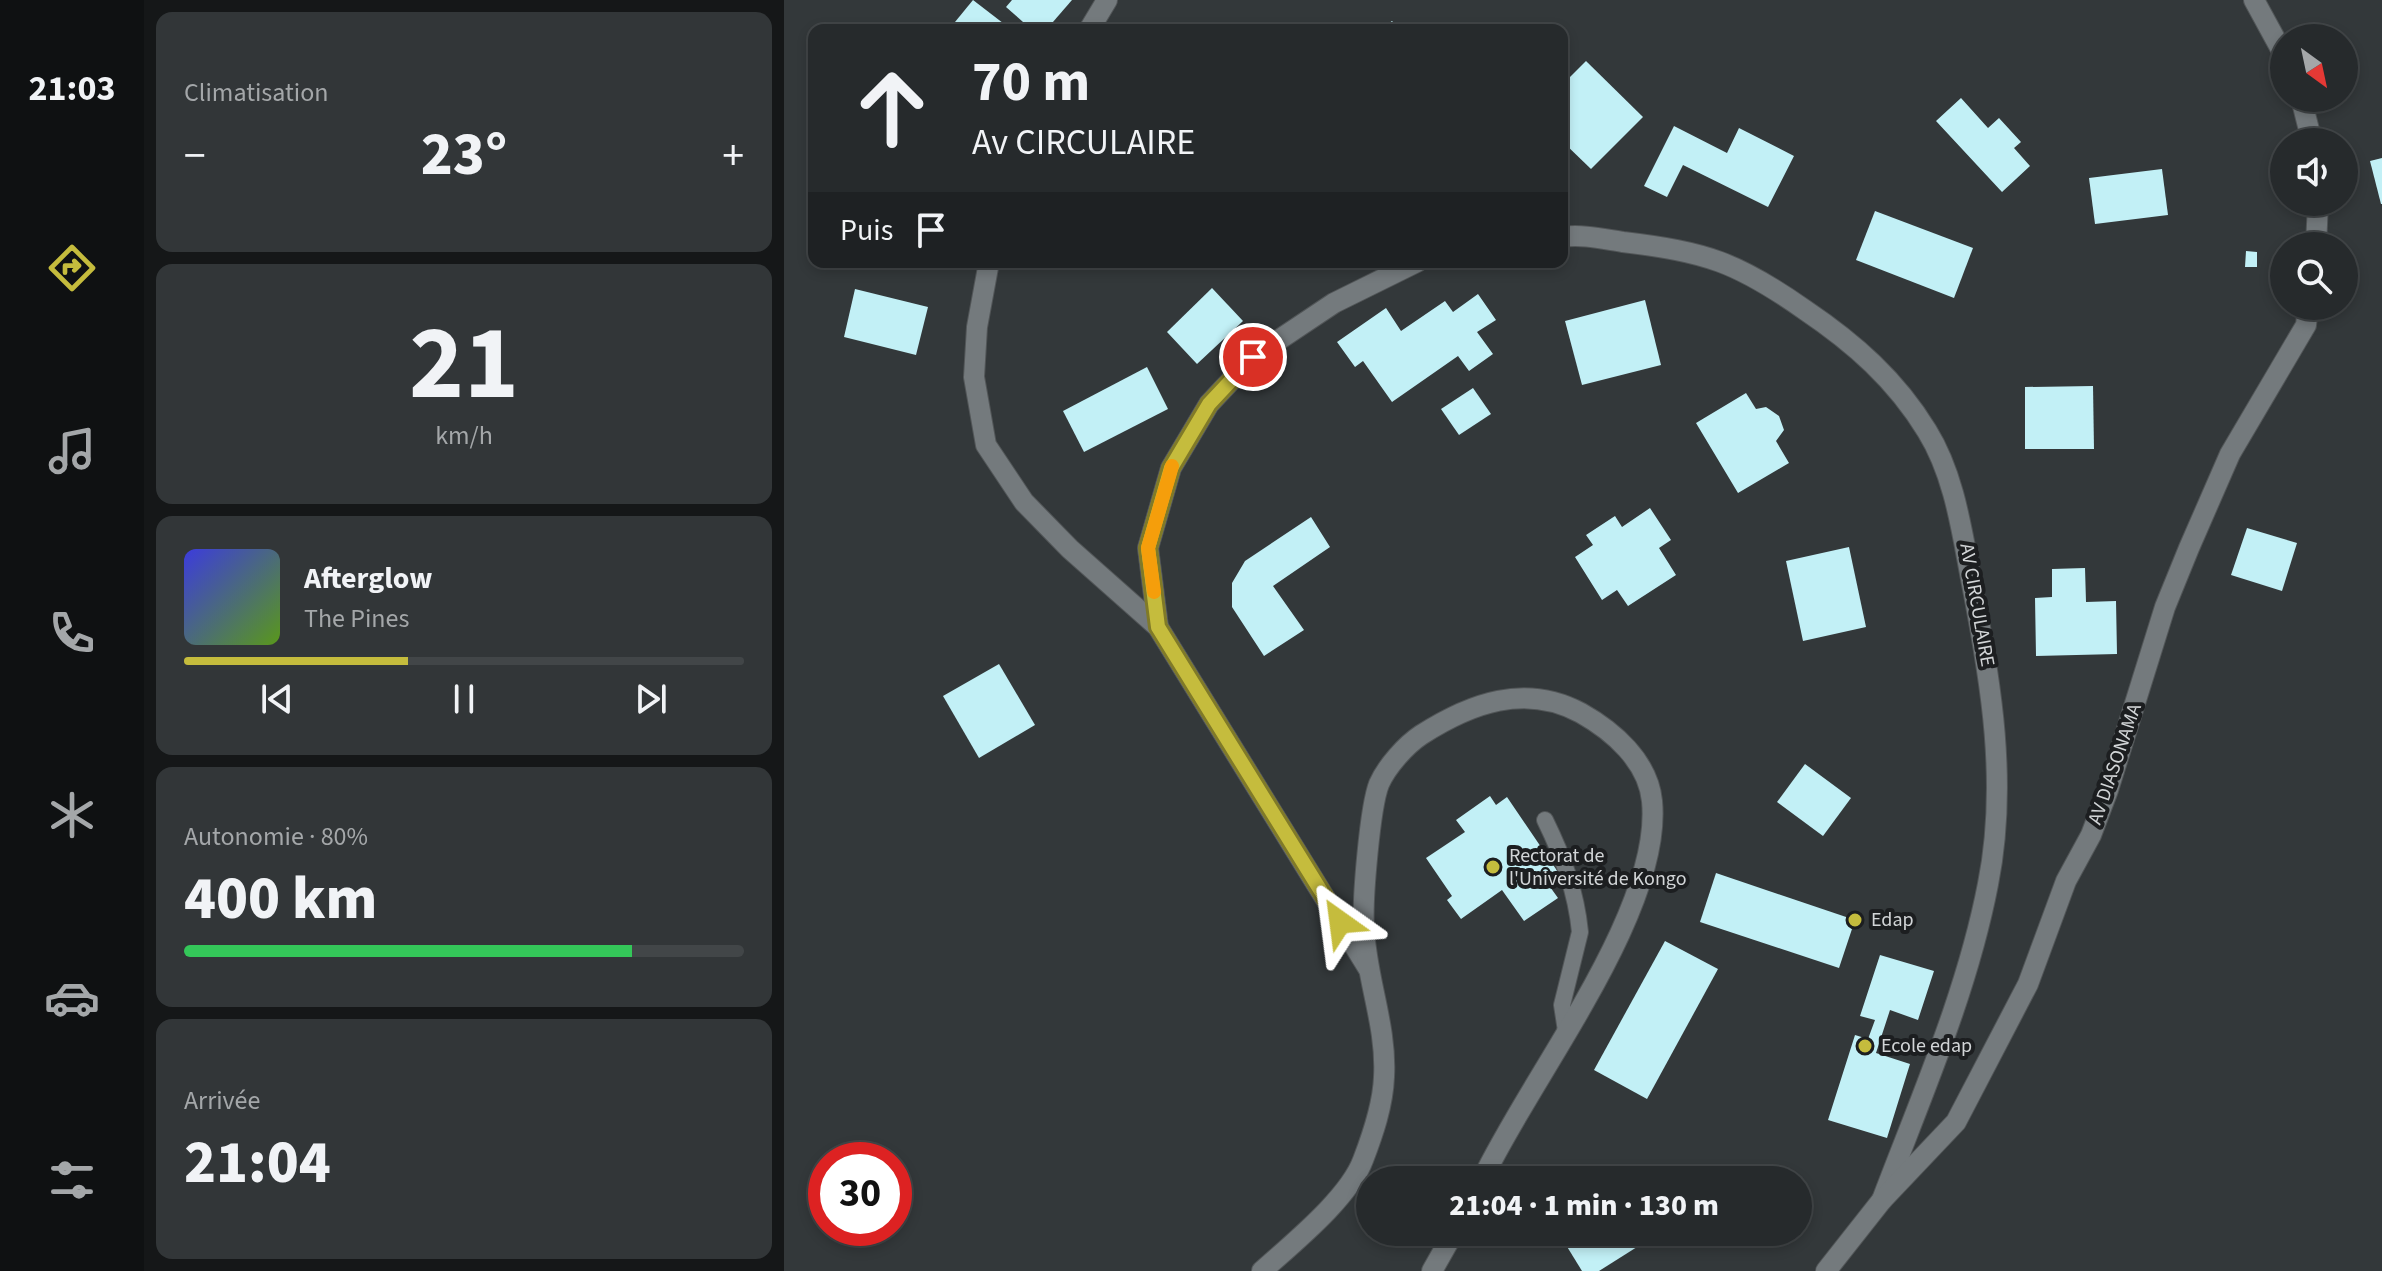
<!DOCTYPE html>
<html lang="fr">
<meta charset="utf-8">
<style>
body{margin:0;font-family:"Source Sans 3",sans-serif;background:#323638;color:#f1f3f6;height:100vh;display:flex;flex-direction:column;font-size:30px;white-space:nowrap}
*{box-sizing:border-box;margin:0}
p{font-size:26px;color:#a4a7a9}
.icon{flex:none;width:44px;height:44px;fill:none;stroke:currentColor;stroke-width:2;stroke-linecap:round;stroke-linejoin:round}
.map{position:relative;flex:1;overflow:hidden}
.side{display:flex;flex-direction:column;gap:12px;padding:12px;background:#151718;width:640px}
.side>*{flex:none}
.top-card{position:absolute;left:24px;top:24px;width:760px;height:244px;border-radius:16px;box-shadow:0 4px 12px #0003,0 0 0 2px #424648;background:#262a2c;color:#f1f3f6;overflow:hidden}
.needle{width:52px;rotate:147deg}
.buttons{position:absolute;left:1486px;top:24px;display:grid;gap:16px}
.buttons a{display:grid;place-items:center;width:88px;height:88px;border-radius:50%;background:#262a2c;box-shadow:0 4px 12px #0003,0 0 0 2px #424648;font-size:40px}
.speed{position:absolute;left:24px;top:1142px;display:flex;gap:16px;font-size:40px;font-weight:700;text-align:center}
.speed>*{display:grid;place-content:center;width:104px;height:104px;border-radius:50%;background:#262a2c;box-shadow:0 4px 12px #0003,0 0 0 2px #424648;line-height:1}
.speed .limit{border:12px solid #d22;background:#fff;color:#111}
.pin{position:absolute;display:grid;place-items:center;width:68px;height:68px;color:#fff;margin:-34px;border:4px solid #fff;border-radius:50%;box-shadow:0 2px 8px #0007}
.me{position:absolute;width:88px;margin:-44px;rotate:329deg;stroke-linejoin:round;filter:drop-shadow(0 0 6px #0008)}
.turn{display:flex;align-items:center;gap:28px;height:168px;padding:0 32px;font-size:36px}
.turn .icon{width:104px;height:104px;stroke-width:2.5}
.turn b{display:block;font-size:56px;line-height:68px}
.then{display:flex;align-items:center;height:76px;padding:0 32px;background:#0003;gap:16px;font-size:30px}
.big{font-size:60px;font-weight:800;line-height:1.1}
.side .card{flex:1;display:flex;flex-direction:column;justify-content:center;gap:12px;min-width:0;padding:0 28px;border-radius:16px;background:#323638}
.side .dial{align-items:center;gap:0}
.dial b{font-size:104px;line-height:1}
.song{display:flex;align-items:center;gap:24px}
.cover{width:96px;height:96px;border-radius:12px;background:linear-gradient(135deg,hsl(240 70% 55%),hsl(90 70% 35%))}
.played{height:8px;border-radius:4px;background:linear-gradient(90deg,#c5bc3d 40%,#424648 40%)}
.keys{display:flex;justify-content:space-around;direction:ltr}
.heat{display:flex;justify-content:space-between;align-items:center;font-size:44px;direction:ltr}
.charge{height:12px;border-radius:6px;background:linear-gradient(90deg,#34c759 80%,#424648 0)}
.trip{position:absolute;left:572px;top:1166px;width:456px;height:80px;border-radius:40px;background:#262a2c;box-shadow:0 4px 12px #0003,0 0 0 2px #424648;font-weight:800;line-height:80px;text-align:center}
main{display:flex;flex:1;min-height:0}
.dock{display:flex;flex-direction:column;width:144px;justify-content:space-around;align-items:center;background:#0f1112;color:#a4a7a9}
.dock .icon{width:56px;height:56px}
.dock .on{color:#c5bc3d}
.dock b{font-size:36px;color:#f1f3f6}
.map>svg:first-child{display:block}
</style>
<main>
<nav class="dock">
<b>21:03</b>
<svg class="icon on" aria-label="directions" viewBox="0 0 24 24"><path d="M12 3l9 9-9 9-9-9zM9 14v-3h6M13 9l2 2-2 2"/></svg>
<svg class="icon" aria-label="music" viewBox="0 0 24 24"><path d="M9 18V5l10-2v13"/><circle cx="6" cy="18" r="3"/><circle cx="16" cy="16" r="3"/></svg>
<svg class="icon" aria-label="phone" viewBox="0 0 24 24"><path d="M5 4h4l2 5-3 2q2 4 5 5l2-3 5 2v4C11 20 4 13 5 4z"/></svg>
<svg class="icon" aria-label="climate" viewBox="0 0 24 24"><path d="M12 3v18M4 7l16 10M4 17L20 7"/></svg>
<svg class="icon" aria-label="car" viewBox="0 0 24 24"><path d="M5 17H2v-5l4-1 3-4h7l3 4 3 1v5h-3M9 17h6M6 11h13"/><circle cx="7" cy="17" r="2"/><circle cx="17" cy="17" r="2"/></svg>
<svg class="icon" aria-label="filters" viewBox="0 0 24 24"><path d="M4 7h16M4 17h16"/><circle cx="9" cy="7" r="2"/><circle cx="15" cy="17" r="2"/></svg>
</nav>
<section class="side">
<div class="card"><p>Climatisation</p>
<div class="heat"><a>−</a><b class="big">23°</b><a>+</a></div>
</div>
<div class="card dial"><b>21</b><p>km/h</p></div>
<div class="card">
<div class="song"><i class="cover"></i><div><b>Afterglow</b><p>The Pines</p></div></div>
<div class="played"></div>
<div class="keys"><svg class="icon" aria-label="previous" viewBox="0 0 24 24"><path d="M18 5L8 12l10 7zM5 5v14"/></svg><svg class="icon" aria-label="pause" viewBox="0 0 24 24"><path d="M8 5v14M16 5v14"/></svg><svg class="icon" aria-label="next" viewBox="0 0 24 24"><path d="M6 5l10 7-10 7zM19 5v14"/></svg></div>
</div>
<div class="card"><p>Autonomie · 80%</p><b class="big">400 km</b><div class="charge"></div></div>
<div class="card"><p>Arrivée</p><b class="big">21:04</b></div>
</section>
<div class="map">
<svg width="1598" height="1271" viewBox="0 0 1598 1271">
<rect width="100%" height="100%" fill="#33383a"/>
<g fill="#c2f0f6">
<polygon points="189,0 228,30 182,30 171,22"/>
<polygon points="228,0 288,0 262,30 248,30 222,7"/>
<polygon points="608,21 616,30 596,30"/>
<polygon points="802,61 859,117 807,169 778,141 778,85"/>
<polygon points="1177,98 1204,128 1215,118 1237,142 1230,148 1246,166 1218,192 1152,121"/>
<polygon points="890,126 943,153 955,128 1010,156 984,207 899,165 883,197 860,186"/>
<polygon points="1598,158 1598,204 1597,204 1586,161"/>
<polygon points="1378,169 1384,215 1311,224 1305,178"/>
<polygon points="1091,211 1189,248 1170,298 1072,260"/>
<polygon points="1462,251 1473,252 1473,267 1461,267"/>
<polygon points="137,262 159,262 157,269"/>
<polygon points="428,288 459,321 413,364 383,332"/>
<polygon points="71,289 144,307 132,355 60,337"/>
<polygon points="694,294 712,320 693,332 709,354 685,371 674,356 608,402 579,361 571,367 553,342 602,308 617,331 661,301 669,312"/>
<polygon points="861,300 877,365 798,385 781,321"/>
<polygon points="363,367 384,409 300,452 279,411"/>
<polygon points="1309,386 1310,449 1241,449 1241,387"/>
<polygon points="689,388 707,414 675,435 657,409"/>
<polygon points="962,393 972,409 982,407 995,416 1000,430 992,441 1005,463 954,493 912,423"/>
<polygon points="866,508 887,540 875,548 892,575 844,606 833,590 818,600 791,557 809,545 802,535 831,516 838,527"/>
<polygon points="527,517 546,547 489,586 520,630 480,656 448,607 448,583 461,561"/>
<polygon points="1463,528 1513,543 1498,591 1447,575"/>
<polygon points="1065,547 1082,627 1019,641 1002,561"/>
<polygon points="1301,568 1302,602 1332,601 1333,654 1252,656 1251,598 1268,597 1268,569"/>
<polygon points="215,664 251,725 195,758 159,696"/>
<polygon points="1021,764 1067,798 1039,836 993,802"/>
<polygon points="706,796 712,805 723,797 776,875 764,884 774,898 740,921 718,890 677,919 663,900 668,896 642,858 681,832 672,820"/>
<polygon points="932,873 1071,920 1055,968 916,922"/>
<polygon points="881,941 934,969 863,1099 810,1070"/>
<polygon points="1096,955 1150,971 1134,1020 1106,1010 1092,1053 1126,1064 1103,1138 1044,1120 1071,1035 1084,1039 1091,1020 1076,1016"/>
<polygon points="774,1232 843,1232 853,1247 815,1271 798,1271"/>
</g>
<g fill="none" stroke-linecap="round" stroke-linejoin="round">
<defs>
<path id="service" d="M761 820C779 857 792 891 796 932L778 1005 782 1031"/>
<g id="minor">
<polyline points="1470,0 1500,55"/>
<polyline points="305,30 323,0"/>
<polyline points="1517,98 1528,142"/>
<path d="M778 237C798 234 819 239 839 242 922 252 953 262 1021 310 1070 343 1112 380 1143 431 1171 476 1178 533 1188 584 1207 682 1224 784 1204 884 1183 993 1137 1097 1098 1200"/>
<polyline points="1532,246 1534,202"/>
<polyline points="205,262 193,327 190,377 202,445 240,502 286,549 374,627 584,968"/>
<polyline points="374,627 364,548 387,468 425,404 469,357 550,303 633,262"/>
<polyline points="1042,1271 1098,1200 1172,1122 1244,984 1282,881 1307,835 1324,790 1381,607 1405,548 1446,454 1522,325 1524,306"/>
</g>
<g id="tertiary">
<path d="M478 1271C509 1243 565 1198 579 1160 589 1134 599 1105 600 1077 603 1026 582 978 580 928 578 901 586 807 595 784 603 766 622 745 637 735 687 703 741 683 797 713 829 731 864 761 868 801 879 912 745 1079 698 1180"/>
<polyline points="648,1271 670,1232"/>
</g>
</defs>
<use href="#service" stroke="#525658" stroke-width="18"/>
<use href="#minor" stroke="#525658" stroke-width="22"/>
<use href="#tertiary" stroke="#525658" stroke-width="22"/>
<use href="#service" stroke="#747a7d" stroke-width="16"/>
<use href="#minor" stroke="#747a7d" stroke-width="20"/>
<use href="#tertiary" stroke="#747a7d" stroke-width="20"/>
</g>
<g fill="none" stroke-linecap="round" stroke-linejoin="round">
<defs>
<polyline id="route" points="469,357 425,404 387,468 364,548 374,627 556,922"/>
</defs>
<use href="#route" stroke="#807a28" stroke-width="20"/>
<use href="#route" stroke="#c5bc3d" stroke-width="14"/>
<polyline stroke="#f59e0b" stroke-width="14" points="370,592 364,548 388,466"/>
</g>
<g fill="#c5bc3d" stroke="#1c1e20" stroke-width="3">
<circle cx="709" cy="867" r="8"/>
<circle cx="1071" cy="920" r="8"/>
<circle cx="1081" cy="1046" r="8"/>
</g>
<g text-anchor="middle" dominant-baseline="central" stroke-width="8" stroke-linejoin="round" paint-order="stroke">
<g font-size="20" fill="#d2d5d7" stroke="#1c1e20">
<text transform="translate(1193 605) rotate(80)">AV CIRCULAIRE</text>
<text transform="translate(1331 764) rotate(-71)">AV DIASONAMA</text>
</g>
<g font-size="20" fill="#d2d5d7" stroke="#1c1e20" text-anchor="start">
<text x="725" y="856">Rectorat de<tspan x="725" dy="23">l'Université de Kongo</tspan></text>
<text x="1087" y="920">Edap</text>
<text x="1097" y="1046">Ecole edap</text>
</g>
</g>
</svg>
<div class="buttons">
<a><svg class="needle" viewBox="-14 -14 28 28"><path d="M0-13l5 13h-10z" fill="#e53935"/><path d="M0 13l5-13h-10z" fill="#a4a7a9"/></svg></a>
<a><svg class="icon" aria-label="sound" viewBox="0 0 24 24"><path d="M4 9h4l5-4v14l-5-4H4zM17 9q2 3 0 6"/></svg></a>
<a><svg class="icon" aria-label="search" viewBox="0 0 24 24"><circle cx="10" cy="10" r="6"/><path d="M15 15l6 6"/></svg></a>
</div>
<div class="speed"><div class="limit">30</div></div>
<div class="pin" style="left:469px;top:357px;background:#d93025"><svg class="icon" aria-label="arrive" viewBox="0 0 24 24"><path d="M6 21V4h12l-3 4 3 4H6"/></svg></div>
<svg class="me" style="left:556px;top:922px" viewBox="-20 -20 40 40"><path d="M0-17L14 15 0 8-14 15z" fill="#c5bc3d" stroke="#fff" stroke-width="4"/></svg>
<div class="trip">21:04 · 1 min · 130 m</div>
<div class="top-card">
<div class="turn"><svg class="icon" aria-label="ahead" viewBox="0 0 24 24"><path d="M12 20V5M6 11l6-6 6 6"/></svg><div><b>70 m</b>Av CIRCULAIRE</div></div>
<div class="then">Puis<svg class="icon" aria-label="arrive" viewBox="0 0 24 24"><path d="M6 21V4h12l-3 4 3 4H6"/></svg></div>
</div>
</div>
</main>
